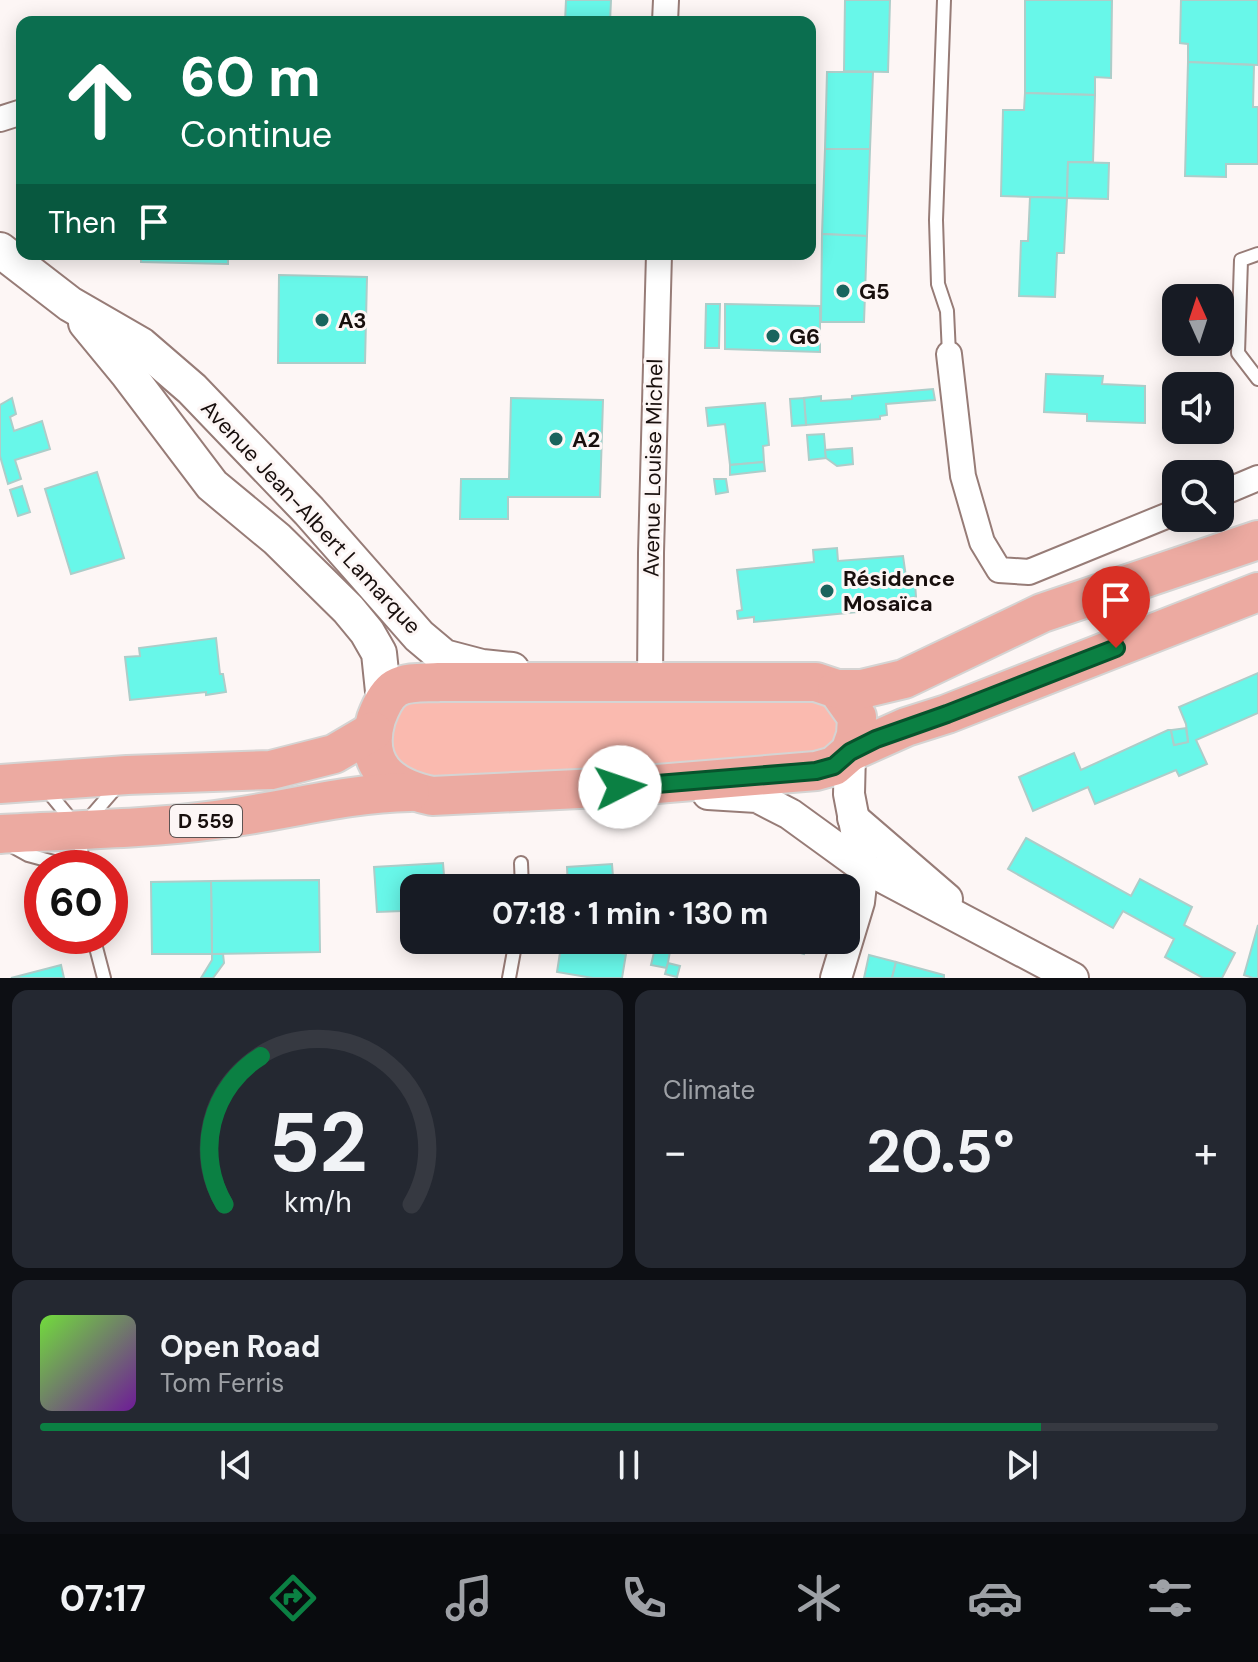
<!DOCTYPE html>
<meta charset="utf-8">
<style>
body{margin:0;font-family:"DM Sans",sans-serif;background:#242831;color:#f1f3f6;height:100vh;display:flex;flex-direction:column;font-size:30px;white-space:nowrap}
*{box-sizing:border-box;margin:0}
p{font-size:26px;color:#9ea1a6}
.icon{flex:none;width:44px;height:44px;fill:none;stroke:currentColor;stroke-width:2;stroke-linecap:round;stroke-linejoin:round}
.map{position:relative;height:978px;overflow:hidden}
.panel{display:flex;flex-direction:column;gap:12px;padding:12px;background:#0d0f14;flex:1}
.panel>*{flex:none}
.guide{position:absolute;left:16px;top:16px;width:800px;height:244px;border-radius:16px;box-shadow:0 4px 20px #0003;background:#0b6e4f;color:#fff;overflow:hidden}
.needle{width:52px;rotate:357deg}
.tools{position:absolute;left:1162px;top:284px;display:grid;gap:16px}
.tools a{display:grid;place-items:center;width:72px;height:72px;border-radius:16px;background:#171b24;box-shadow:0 4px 20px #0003;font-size:40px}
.speed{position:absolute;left:24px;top:850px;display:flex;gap:16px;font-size:40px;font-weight:700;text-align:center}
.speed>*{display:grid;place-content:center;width:104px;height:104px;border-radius:50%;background:#171b24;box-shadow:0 4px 20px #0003;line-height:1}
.speed .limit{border:12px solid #d22;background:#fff;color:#111}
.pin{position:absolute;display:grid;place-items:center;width:68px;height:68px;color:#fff;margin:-82px -34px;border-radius:50% 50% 50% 0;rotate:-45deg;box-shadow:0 0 8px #0007}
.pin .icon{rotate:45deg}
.me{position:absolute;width:88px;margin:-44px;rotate:86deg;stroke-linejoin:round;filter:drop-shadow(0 0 6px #0008)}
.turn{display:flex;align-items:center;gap:28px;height:168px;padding:0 32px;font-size:36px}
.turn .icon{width:104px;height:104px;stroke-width:2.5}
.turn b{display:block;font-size:56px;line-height:68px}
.then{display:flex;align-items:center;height:76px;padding:0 32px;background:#0003;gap:16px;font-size:30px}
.big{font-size:60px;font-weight:700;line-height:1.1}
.panel .card{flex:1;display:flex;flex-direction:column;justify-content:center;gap:12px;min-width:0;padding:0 28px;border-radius:16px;background:#242831}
.panel .dial{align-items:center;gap:0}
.dial svg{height:208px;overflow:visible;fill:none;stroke:#363941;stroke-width:7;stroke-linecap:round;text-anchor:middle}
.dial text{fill:#f1f3f6;stroke:none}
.song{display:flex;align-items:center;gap:24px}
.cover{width:96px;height:96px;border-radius:12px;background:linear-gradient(135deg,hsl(100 70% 55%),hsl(280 70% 35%))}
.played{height:8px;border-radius:4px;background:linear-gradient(90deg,#0b8043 85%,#363941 85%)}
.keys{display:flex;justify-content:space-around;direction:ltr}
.heat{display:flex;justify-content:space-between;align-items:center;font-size:44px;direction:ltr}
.panel .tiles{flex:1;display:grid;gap:12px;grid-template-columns:1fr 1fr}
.card:last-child{grid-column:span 2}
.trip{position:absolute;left:400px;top:874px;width:460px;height:80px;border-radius:16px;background:#171b24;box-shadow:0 4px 20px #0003;font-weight:700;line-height:80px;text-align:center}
.dock{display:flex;height:128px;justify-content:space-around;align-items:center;background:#090b0e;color:#9ea1a6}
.dock .icon{width:56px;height:56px}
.dock .active{color:#0b8043}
.dock b{font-size:36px;color:#f1f3f6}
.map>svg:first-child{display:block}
</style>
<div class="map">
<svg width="1258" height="978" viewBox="0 0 1258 978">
<rect width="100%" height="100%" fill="#fdf6f5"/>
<polygon fill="#fabaaf" points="837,689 850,752 410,792 373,731 384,701"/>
<g fill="#68f7e9" stroke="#adcdc9" stroke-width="2">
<polygon points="566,0 611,0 610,22 565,22"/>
<polygon points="845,0 890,0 888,72 844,71"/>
<polygon points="1025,0 1112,0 1111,78 1095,77 1095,95 1025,93"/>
<polygon points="1181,0 1258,0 1258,65 1188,62 1188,44 1180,43"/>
<polygon points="1188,62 1254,65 1253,107 1258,107 1258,164 1226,164 1226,177 1185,176"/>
<polygon points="827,72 873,72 870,149 825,149"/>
<polygon points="1025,93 1095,95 1093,162 1068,162 1067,198 1001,196 1003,110 1024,110"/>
<polygon points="825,149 870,149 867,236 822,234"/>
<polygon points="1068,162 1109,163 1108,199 1067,198"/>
<polygon points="1030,197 1067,198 1064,253 1057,253 1055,297 1019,296 1021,241 1028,241"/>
<polygon points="822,234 867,236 864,322 821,322"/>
<polygon points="141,254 228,254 228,264 141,262"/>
<polygon points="279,275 367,277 365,363 278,363"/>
<polygon points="706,304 720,304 719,348 705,348"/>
<polygon points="725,304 820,306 820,352 725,349"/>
<polygon points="1046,374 1103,376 1102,384 1145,386 1145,423 1087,421 1087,414 1044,412"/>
<polygon points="933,389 935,400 886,404 887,415 880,416 880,419 806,425 804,398 821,396 821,401 852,399 852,396"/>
<polygon points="12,398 16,414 10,417 14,431 42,421 50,449 15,460 21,479 8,484 0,456 0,405"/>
<polygon points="511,398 603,400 600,497 508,497 508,519 460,519 461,479 509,479"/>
<polygon points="804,398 806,425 792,426 790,399"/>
<polygon points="765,403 769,445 763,446 764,462 730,465 725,424 708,426 706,408"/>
<polygon points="824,434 826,458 809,460 807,435"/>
<polygon points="852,448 853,464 837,466 826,458 825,450"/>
<polygon points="764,462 765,471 730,475 730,465"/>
<polygon points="97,472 124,558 71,574 45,489"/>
<polygon points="714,479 726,479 728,492 716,494"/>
<polygon points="22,486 30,512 18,516 10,490"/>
<polygon points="837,548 838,561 903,556 907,584 915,583 916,597 887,601 888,609 754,622 754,617 738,619 737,611 742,610 737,570 814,562 813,550"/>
<polygon points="216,638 220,674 223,674 226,692 206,695 206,692 130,700 125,657 140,656 139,648"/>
<polygon points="1258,673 1258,713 1196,740 1207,764 1179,776 1176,770 1095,804 1088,787 1033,811 1019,777 1074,753 1081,770 1168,730 1171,730 1174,745 1188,742 1186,724 1179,707"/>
<polygon points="1186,728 1188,742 1174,745 1171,730"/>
<polygon points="1026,838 1131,896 1140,879 1192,907 1184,925 1235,953 1222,978 1203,978 1165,957 1174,939 1123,911 1113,928 1008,869"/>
<polygon points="443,863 445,888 414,888 414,897 401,898 402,911 377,912 374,867"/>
<polygon points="612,864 613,877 625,876 626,888 568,888 567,867"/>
<polygon points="319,880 320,952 212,954 211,881"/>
<polygon points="211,881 212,954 152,954 151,882"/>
<polygon points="711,882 730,888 709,888"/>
<polygon points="1258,925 1258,978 1253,978 1244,975"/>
<polygon points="562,940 615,948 614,952 626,954 622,978 593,978 557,972"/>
<polygon points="644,940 672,940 667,968 651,965 656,944"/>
<polygon points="757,940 809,940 804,954"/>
<polygon points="212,954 223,954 224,963 213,978 201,978 212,960"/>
<polygon points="869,955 896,962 892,978 864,978"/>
<polygon points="896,962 944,975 944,978 892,978"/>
<polygon points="668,963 680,966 677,977 665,974"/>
<polygon points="61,965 64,978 11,978"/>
</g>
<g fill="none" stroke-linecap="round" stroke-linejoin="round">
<defs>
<g id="service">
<polyline points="944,0 936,220 938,284 947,311 949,354"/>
<polyline points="1258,254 1241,260 1238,353 1258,379"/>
<polyline points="45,788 79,829 83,868"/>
<polyline points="87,821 119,784"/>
<polyline points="10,845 28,855 76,868"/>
<polyline points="521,863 522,888"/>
<polyline points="93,936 104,978"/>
<polyline points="509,978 516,940"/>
</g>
<g id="minor">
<polyline points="665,22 666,0"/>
<polyline points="0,119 22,112"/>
<polyline points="949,354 963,476 982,542 999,570 1029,572 1176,512"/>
<polyline points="1220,494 1258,478"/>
<polyline points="650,682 651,553 659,254"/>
</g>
<g id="tertiary">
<polyline points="708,794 757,797 790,814 863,867 1073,978"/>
<polyline points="853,818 947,899"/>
<polyline points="836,978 859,902 863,867 849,794 850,752"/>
</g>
<g id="secondary">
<polyline points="0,250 70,304 141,345 192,389 309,511 419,636 444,657 482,667 512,670"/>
<polyline points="86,323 128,374 212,485 277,539 348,609 367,632 379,653 384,701"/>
</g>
<g id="primary">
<path d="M439 682H816L837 689 857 717 856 735 850 752 834 766 816 771 620 787 432 796C389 787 363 765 376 719 380 708 386 694 396 688 408 681 426 683 439 682Z"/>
<polyline points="837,689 862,689 904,679 1042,613 1258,540"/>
<polyline points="850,752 906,727 947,714 1258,592"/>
<polyline points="0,784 127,775 271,770 334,754 373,731"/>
<path d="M0 834C71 830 144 829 215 820 281 812 344 793 410 792"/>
</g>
</defs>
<use href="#service" stroke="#977c77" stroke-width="16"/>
<use href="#minor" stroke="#977c77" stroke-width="28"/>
<use href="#tertiary" stroke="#977c77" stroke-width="34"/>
<use href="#secondary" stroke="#977c77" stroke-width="38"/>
<use href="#primary" stroke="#d5d4d3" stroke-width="42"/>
<use href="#service" stroke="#fff" stroke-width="12"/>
<use href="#minor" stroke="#fff" stroke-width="24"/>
<use href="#tertiary" stroke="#fff" stroke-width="30"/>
<use href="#secondary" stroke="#fff" stroke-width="34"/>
<use href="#primary" stroke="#ecaaa1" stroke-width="38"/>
</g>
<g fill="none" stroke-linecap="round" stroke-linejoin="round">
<defs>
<polyline id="route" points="620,787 816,771 834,766 850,752 876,739 947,714 1116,648"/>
</defs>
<use href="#route" stroke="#07532c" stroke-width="20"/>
<use href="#route" stroke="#0b8043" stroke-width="14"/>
</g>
<g fill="#19645d" stroke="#fdf6f5" stroke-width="3">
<circle cx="843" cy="291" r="8"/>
<circle cx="322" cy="320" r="8"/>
<circle cx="773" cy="336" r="8"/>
<circle cx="556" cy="439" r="8"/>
<circle cx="827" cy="591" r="8"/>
</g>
<g text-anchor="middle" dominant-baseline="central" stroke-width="6" stroke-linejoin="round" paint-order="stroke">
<rect fill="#fdf6f5" stroke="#5d5453" stroke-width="2" x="170" y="805" width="72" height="32" rx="6"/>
<g font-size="20" font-weight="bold" fill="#180f0d">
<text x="206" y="821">D 559</text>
</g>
<g font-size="22" font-weight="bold" fill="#180f0d" stroke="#fdf6f5" text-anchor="start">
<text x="859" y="291">G5</text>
<text x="338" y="320">A3</text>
<text x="789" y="336">G6</text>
<text x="572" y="439">A2</text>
<text x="843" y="578">Résidence<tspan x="843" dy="25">Mosaïca</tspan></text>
</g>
<g font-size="22" fill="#180f0d" stroke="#fdf6f5">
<text transform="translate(653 468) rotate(-89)">Avenue Louise Michel</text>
<text transform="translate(311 517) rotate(47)">Avenue Jean-Albert Lamarque</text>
</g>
</g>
</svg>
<div class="tools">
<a><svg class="needle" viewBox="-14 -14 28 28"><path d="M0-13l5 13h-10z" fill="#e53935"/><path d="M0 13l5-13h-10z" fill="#9ea1a6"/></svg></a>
<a><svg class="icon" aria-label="sound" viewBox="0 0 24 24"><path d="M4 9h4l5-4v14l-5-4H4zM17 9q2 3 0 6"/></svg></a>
<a><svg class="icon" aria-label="search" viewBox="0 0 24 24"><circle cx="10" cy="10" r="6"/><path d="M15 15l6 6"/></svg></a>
</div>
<div class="speed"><div class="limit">60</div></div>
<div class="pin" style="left:1116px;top:648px;background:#d93025"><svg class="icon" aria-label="arrive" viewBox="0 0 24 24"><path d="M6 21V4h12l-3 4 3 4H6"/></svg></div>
<svg class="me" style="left:620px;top:787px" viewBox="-20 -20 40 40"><circle r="19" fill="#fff"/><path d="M0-13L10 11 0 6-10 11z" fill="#0b8043"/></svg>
<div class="trip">07:18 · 1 min · 130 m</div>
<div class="guide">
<div class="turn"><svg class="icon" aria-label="ahead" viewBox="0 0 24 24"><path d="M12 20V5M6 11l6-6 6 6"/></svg><div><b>60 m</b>Continue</div></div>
<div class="then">Then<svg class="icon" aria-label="arrive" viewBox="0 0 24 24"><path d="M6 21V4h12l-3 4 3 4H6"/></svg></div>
</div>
</div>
<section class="panel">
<div class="tiles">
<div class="card dial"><svg viewBox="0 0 100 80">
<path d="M14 69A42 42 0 1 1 86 69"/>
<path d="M14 69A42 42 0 0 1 28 12" stroke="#0b8043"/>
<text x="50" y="56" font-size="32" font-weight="700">52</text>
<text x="50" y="72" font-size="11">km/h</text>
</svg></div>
<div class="card"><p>Climate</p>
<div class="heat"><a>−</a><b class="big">20.5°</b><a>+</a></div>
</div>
<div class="card">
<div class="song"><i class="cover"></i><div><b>Open Road</b><p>Tom Ferris</p></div></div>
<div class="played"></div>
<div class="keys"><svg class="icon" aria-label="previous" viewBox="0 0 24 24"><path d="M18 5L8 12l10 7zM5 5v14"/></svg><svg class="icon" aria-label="pause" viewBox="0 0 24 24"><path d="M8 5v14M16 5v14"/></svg><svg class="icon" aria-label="next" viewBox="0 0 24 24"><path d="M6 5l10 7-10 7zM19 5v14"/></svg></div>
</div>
</div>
</section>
<nav class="dock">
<b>07:17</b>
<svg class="icon active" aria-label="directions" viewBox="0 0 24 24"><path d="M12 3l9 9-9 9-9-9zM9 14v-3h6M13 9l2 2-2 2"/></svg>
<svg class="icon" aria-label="music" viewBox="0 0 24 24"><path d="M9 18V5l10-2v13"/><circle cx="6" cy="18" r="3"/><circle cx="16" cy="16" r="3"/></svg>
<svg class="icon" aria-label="phone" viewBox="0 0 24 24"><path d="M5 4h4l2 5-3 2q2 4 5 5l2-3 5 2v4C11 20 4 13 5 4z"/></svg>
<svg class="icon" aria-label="climate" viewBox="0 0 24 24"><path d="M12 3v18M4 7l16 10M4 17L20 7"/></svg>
<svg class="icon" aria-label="car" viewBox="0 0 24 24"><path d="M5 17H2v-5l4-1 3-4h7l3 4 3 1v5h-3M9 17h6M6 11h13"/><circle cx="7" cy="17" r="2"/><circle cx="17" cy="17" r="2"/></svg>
<svg class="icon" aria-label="filters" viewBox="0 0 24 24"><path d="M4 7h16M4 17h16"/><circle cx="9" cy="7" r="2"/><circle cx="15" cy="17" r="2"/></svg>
</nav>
